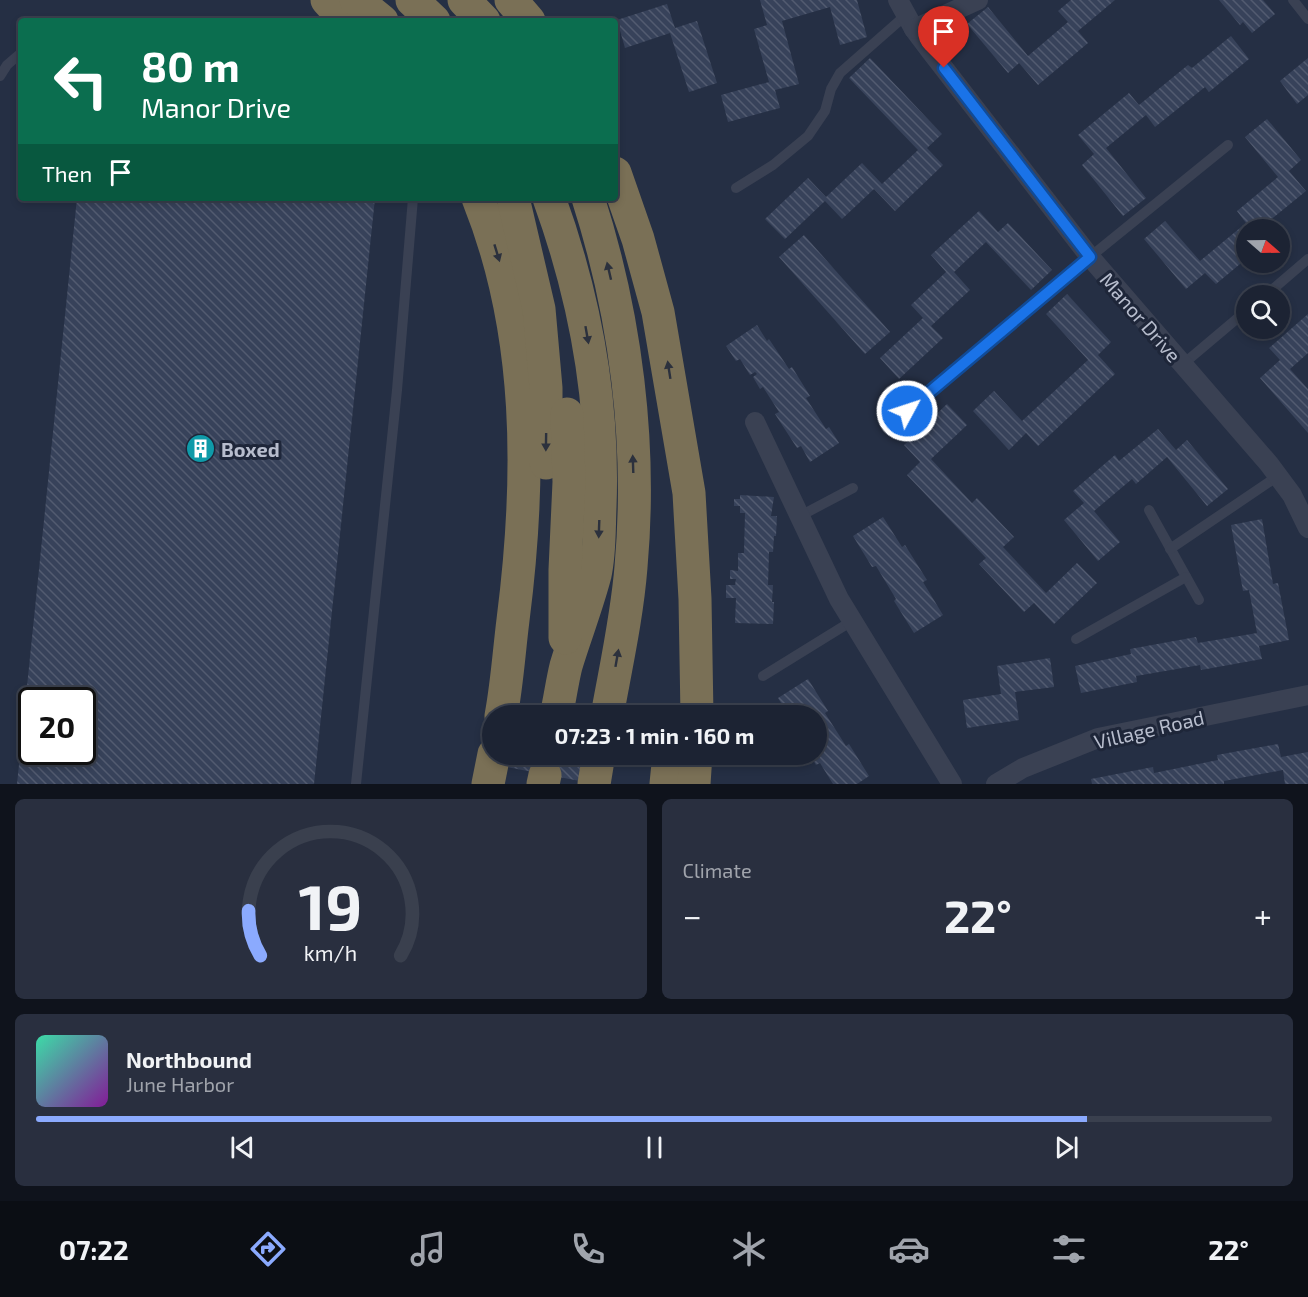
<!DOCTYPE html>
<meta charset="utf-8">
<style>
body{margin:0;font-family:"Exo 2",sans-serif;background:#292f3f;color:#f1f3f6;height:100vh;display:flex;flex-direction:column;font-size:22px;white-space:nowrap}
*{box-sizing:border-box;margin:0}
p{font-size:20px;color:#a0a4ac}
.icon{flex:none;width:33px;height:33px;fill:none;stroke:currentColor;stroke-width:2;stroke-linecap:round;stroke-linejoin:round}
.map{position:relative;height:784px;overflow:hidden}
.sheet{display:flex;flex-direction:column;gap:15px;padding:15px;background:#0f131c;flex:1}
.sheet>*{flex:none}
.top-card{position:absolute;left:18px;top:18px;width:600px;height:183px;border-radius:6px;box-shadow:0 3px 9px #0003,0 0 0 2px #3a404e;background:#0b6e4f;color:#fff;overflow:hidden}
.needle{width:39px;rotate:110deg}
.fabs{position:absolute;left:1236px;top:219px;display:grid;gap:12px}
.fabs a{display:grid;place-items:center;width:54px;height:54px;border-radius:50%;background:#1c2333;box-shadow:0 3px 9px #0003,0 0 0 2px #3a404e;font-size:30px}
.speed{position:absolute;left:18px;top:687px;display:flex;gap:12px;font-size:30px;font-weight:700;text-align:center}
.speed>*{display:grid;place-content:center;width:78px;height:78px;border-radius:50%;background:#1c2333;box-shadow:0 3px 9px #0003,0 0 0 2px #3a404e;line-height:1}
.speed .limit{border:3px solid #111;border-radius:9px;background:#fff;color:#111}
.pin{position:absolute;display:grid;place-items:center;width:51px;height:51px;color:#fff;margin:-62px -26px;border-radius:50% 50% 50% 0;rotate:-45deg;box-shadow:0 0 6px #0007}
.pin .icon{rotate:45deg}
.me{position:absolute;width:66px;margin:-33px;rotate:50deg;stroke-linejoin:round;filter:drop-shadow(0 0 4px #0008)}
.turn{display:flex;align-items:center;gap:21px;height:126px;padding:0 24px;font-size:27px}
.turn .icon{width:78px;height:78px;stroke-width:2.5}
.turn b{display:block;font-size:42px;line-height:51px}
.then{display:flex;align-items:center;height:57px;padding:0 24px;background:#0003;gap:12px;font-size:22px}
.big{font-size:45px;font-weight:700;line-height:1.1}
.sheet .tile{flex:1;display:flex;flex-direction:column;justify-content:center;gap:9px;min-width:0;padding:0 21px;border-radius:9px;background:#292f3f}
.sheet .dial{align-items:center;gap:0}
.dial svg{height:156px;overflow:visible;fill:none;stroke:#3a404e;stroke-width:7;stroke-linecap:round;text-anchor:middle}
.dial text{fill:#f1f3f6;stroke:none}
.song{display:flex;align-items:center;gap:18px}
.cover{width:72px;height:72px;border-radius:9px;background:linear-gradient(135deg,hsl(160 70% 55%),hsl(290 70% 35%))}
.played{height:6px;border-radius:3px;background:linear-gradient(90deg,#8baafe 85%,#3a404e 85%)}
.keys{display:flex;justify-content:space-around;direction:ltr}
.heat{display:flex;justify-content:space-between;align-items:center;font-size:33px;direction:ltr}
.sheet .tiles{flex:1;display:grid;gap:15px;grid-template-columns:1fr 1fr}
.tile:last-child{grid-column:span 2}
.trip{position:absolute;left:482px;top:705px;width:345px;height:60px;border-radius:30px;background:#1c2333;box-shadow:0 3px 9px #0003,0 0 0 2px #3a404e;font-weight:700;line-height:60px;text-align:center}
.tabs{display:flex;height:96px;justify-content:space-around;align-items:center;background:#0b0e14;color:#a0a4ac}
.tabs .icon{width:42px;height:42px}
.tabs .on{color:#8baafe}
.tabs b{font-size:27px;color:#f1f3f6}
.map>svg:first-child{display:block}
</style>
<div class="map">
<svg width="1308" height="784" viewBox="0 0 1308 784">
<defs>
<pattern id="building-back-hatch" width="6" height="6" patternUnits="userSpaceOnUse" patternTransform="scale(1.5)"><rect width="6" height="6" fill="#37425a"/><path d="M-1 5l2 2M0 0l6 6M5-1l2 2" fill="none" stroke="#525b70"/></pattern>
</defs>
<rect width="100%" height="100%" fill="#252f44"/>
<g fill="url(#building-back-hatch)" fill-rule="evenodd">
<polygon points="760,0 857,0 867,37 840,45 830,7 782,21 799,84 775,90 780,108 728,122 721,95 769,82 754,29 767,25"/>
<polygon points="1071,0 1115,0 1078,31 1088,43 1038,85 1019,63 1008,73 967,24 988,7 1028,56 1068,22 1058,11"/>
<polygon points="1219,0 1263,0 1275,14 1252,33 1243,22 1240,25"/>
<polygon points="667,4 675,28 697,21 717,83 689,92 670,33 625,48 617,20"/>
<polygon points="1231,36 1249,59 1209,92 1205,87 1155,127 1146,115 1106,148 1146,198 1123,216 1082,165 1094,154 1078,135 1129,93 1139,105 1188,65 1192,68"/>
<polygon points="870,58 942,134 927,148 943,165 895,211 874,189 842,219 825,201 785,239 765,219 808,178 826,197 862,163 882,184 918,150 849,78"/>
<polygon points="1308,58 1308,95 1297,104 1280,81"/>
<polygon points="1267,119 1301,160 1289,171 1306,191 1258,230 1246,230 1246,259 1216,284 1205,273 1186,289 1144,239 1165,221 1200,261 1246,223 1237,211 1278,177 1245,137"/>
<path d="M77 198H375L314 784H17ZM32 700H82V752H32Z"/>
<polygon points="979,211 998,232 1008,223 1052,270 1031,290 986,242 954,272 970,290 931,326 943,338 899,379 880,358 923,318 911,305 946,272 931,255"/>
<polygon points="804,235 890,332 865,354 779,257"/>
<polygon points="1067,294 1111,342 1098,355 1115,374 1038,446 1026,433 1009,450 973,411 994,391 1022,421 1088,360 1046,314"/>
<polygon points="1308,314 1308,353 1290,369 1308,389 1308,433 1260,378 1280,360 1269,348"/>
<polygon points="757,325 767,341 769,339 789,369 792,367 810,396 806,398 826,429 829,427 839,443 810,462 801,446 797,448 775,414 779,412 763,387 760,389 753,377 757,374 755,372 750,375 740,359 736,361 726,346"/>
<polygon points="947,404 967,425 931,459 972,503 977,498 1014,537 1003,547 1046,593 1077,563 1097,583 1054,624 1034,603 1024,612 979,564 986,558 907,475 920,462 904,445"/>
<polygon points="1158,429 1176,450 1187,440 1228,489 1207,506 1167,457 1136,484 1132,479 1094,511 1120,542 1098,561 1064,520 1084,503 1073,491 1115,455 1119,461"/>
<polygon points="740,495 774,497 771,516 777,516 776,536 774,536 773,552 769,552 768,585 773,585 772,602 774,602 773,624 735,623 736,598 726,598 726,585 735,585 736,579 730,579 730,570 738,571 738,553 744,553 745,513 740,513 740,506 734,506 734,499 740,499"/>
<polygon points="883,517 902,547 905,545 927,580 923,582 943,615 914,633 894,601 896,599 876,566 872,567 853,536"/>
<polygon points="1262,519 1273,584 1278,583 1289,640 1259,646 1262,659 1201,670 1200,665 1136,676 1137,682 1081,693 1075,666 1131,654 1130,649 1196,637 1198,643 1257,633 1249,590 1243,591 1231,525"/>
<polygon points="1050,658 1054,687 1015,692 1019,720 967,728 963,700 1001,694 997,666"/>
<polygon points="808,679 828,711 825,713 846,746 849,744 869,776 857,784 833,784 820,763 816,765 809,754 816,754 816,716 789,716 778,698"/>
<polygon points="1278,744 1281,757 1308,752 1308,784 1285,784 1283,770 1224,781 1224,784 1092,784 1091,779 1153,767 1154,773 1218,760 1217,755"/>
<polygon points="509,754 585,754 580,781 507,767"/>
</g>
<g fill="none" stroke-linecap="round" stroke-linejoin="round">
<g stroke="#3a4153" stroke-width="10">
<polyline points="1293,0 1308,19"/>
<polyline points="0,76 7,65 21,53"/>
<polyline points="736,188 773,165 808,136 825,111 831,89 840,73 906,15"/>
<polyline points="1265,296 1308,259"/>
<polyline points="1182,365 1246,311"/>
<polyline points="907,411 1090,257 1228,145"/>
<polyline points="1149,510 1199,600"/>
<polyline points="800,516 853,488"/>
<polyline points="1170,549 1278,476"/>
<polyline points="1076,639 1186,577"/>
<polyline points="763,676 852,621"/>
<polyline points="356,784 397,390 413,198"/>
</g>
<g stroke="#3a4153" stroke-width="20">
<polyline points="898,0 914,29 929,49 1090,257 1269,464 1292,495 1308,528"/>
<polyline points="914,29 978,0"/>
<polyline points="755,422 839,599 952,784"/>
<polyline points="996,784 1023,768 1098,738 1308,695"/>
</g>
<g stroke="#7a7056" stroke-width="33">
<polyline points="327,0 346,21"/>
<polyline points="356,0 382,21"/>
<polyline points="412,0 434,21"/>
<polyline points="464,0 484,21"/>
<polyline points="511,0 529,21"/>
<polyline points="615,173 638,239 658,312 689,493 695,599 697,716"/>
<path d="M478 198C532 332 531 479 513 620 509 652 507 684 501 716"/>
<polyline points="513,198 539,309 546,388 546,463"/>
<path d="M549 198C585 297 604 401 600 507 599 529 600 553 595 575 587 606 575 636 566 666 562 682 560 699 556 716"/>
<path d="M588 198C626 316 642 444 631 567 627 617 616 666 607 716"/>
<polyline points="565,638 565,570 569,482 567,414"/>
<polyline points="488,784 494,754"/>
<polyline points="543,784 545,775"/>
<polyline points="594,784 599,754"/>
<polyline points="666,784 669,754"/>
<polyline points="694,784 696,754"/>
</g>
</g>
<defs><path id="oneway-solid" d="M-6-.8H1V-3.2L6.5 0L1 3.2V.8H-6Z" transform="scale(1.5)"/></defs>
<g fill="#2c313d">
<use href="#oneway-solid" transform="translate(497 253) rotate(73)"/>
<use href="#oneway-solid" transform="translate(609 271) rotate(-103)"/>
<use href="#oneway-solid" transform="translate(587 335) rotate(80)"/>
<use href="#oneway-solid" transform="translate(669 370) rotate(-99)"/>
<use href="#oneway-solid" transform="translate(546 442) rotate(91)"/>
<use href="#oneway-solid" transform="translate(633 464) rotate(-92)"/>
<use href="#oneway-solid" transform="translate(599 529) rotate(92)"/>
<use href="#oneway-solid" transform="translate(617 658) rotate(-80)"/>
</g>
<g fill="none" stroke-linecap="round" stroke-linejoin="round">
<defs>
<polyline id="route" points="907,411 1090,257 944,68"/>
</defs>
<use href="#route" stroke="#114b97" stroke-width="15"/>
<use href="#route" stroke="#1a73e8" stroke-width="10"/>
</g>
<defs>
<symbol id="building-disc" viewBox="-11 -11 22 22"><circle r="9.5" fill="#0f9aa8" stroke="#1e2639"/><path d="M-4-6H4V6H1V3H-1V6H-4ZM-2.5-4.3h1.7v1.8h-1.7ZM.8-4.3h1.7v1.8H.8ZM-2.5-1h1.7V.8h-1.7ZM.8-1h1.7V.8H.8Z" fill="#fff"/></symbol>
</defs>
<g fill-rule="evenodd">
<use href="#building-disc" x="184" y="432" width="33" height="33"/>
</g>
<g text-anchor="middle" dominant-baseline="central" stroke-width="6" stroke-linejoin="round" paint-order="stroke">
<g font-size="20" fill="#b7bdcd" stroke="#1e2639">
<text transform="translate(1141 317) rotate(49)">Manor Drive</text>
<text transform="translate(1149 729) rotate(-13)">Village Road</text>
</g>
<g font-size="20" font-weight="bold" fill="#b7bdcd" stroke="#1e2639" text-anchor="start">
<text x="221" y="449">Boxed</text>
</g>
</g>
</svg>
<div class="fabs">
<a><svg class="needle" viewBox="-14 -14 28 28"><path d="M0-13l5 13h-10z" fill="#e53935"/><path d="M0 13l5-13h-10z" fill="#a0a4ac"/></svg></a>
<a><svg class="icon" aria-label="search" viewBox="0 0 24 24"><circle cx="10" cy="10" r="6"/><path d="M15 15l6 6"/></svg></a>
</div>
<div class="speed"><div class="limit">20</div></div>
<div class="pin" style="left:944px;top:68px;background:#d93025"><svg class="icon" aria-label="arrive" viewBox="0 0 24 24"><path d="M6 21V4h12l-3 4 3 4H6"/></svg></div>
<svg class="me" style="left:907px;top:411px" viewBox="-20 -20 40 40"><circle r="17" fill="#1a73e8" stroke="#fff" stroke-width="3"/><path d="M0-11L8 9 0 5-8 9z" fill="#fff"/></svg>
<div class="trip">07:23 · 1 min · 160 m</div>
<div class="top-card">
<div class="turn"><svg class="icon" aria-label="left" viewBox="0 0 24 24"><path d="M17 20v-9H6M10 6l-5 5 5 5"/></svg><div><b>80 m</b>Manor Drive</div></div>
<div class="then">Then<svg class="icon" aria-label="arrive" viewBox="0 0 24 24"><path d="M6 21V4h12l-3 4 3 4H6"/></svg></div>
</div>
</div>
<section class="sheet">
<div class="tiles">
<div class="tile dial"><svg viewBox="0 0 100 80">
<path d="M14 69A42 42 0 1 1 86 69"/>
<path d="M14 69A42 42 0 0 1 8 46" stroke="#8baafe"/>
<text x="50" y="56" font-size="32" font-weight="700">19</text>
<text x="50" y="72" font-size="11">km/h</text>
</svg></div>
<div class="tile"><p>Climate</p>
<div class="heat"><a>−</a><b class="big">22°</b><a>+</a></div>
</div>
<div class="tile">
<div class="song"><i class="cover"></i><div><b>Northbound</b><p>June Harbor</p></div></div>
<div class="played"></div>
<div class="keys"><svg class="icon" aria-label="previous" viewBox="0 0 24 24"><path d="M18 5L8 12l10 7zM5 5v14"/></svg><svg class="icon" aria-label="pause" viewBox="0 0 24 24"><path d="M8 5v14M16 5v14"/></svg><svg class="icon" aria-label="next" viewBox="0 0 24 24"><path d="M6 5l10 7-10 7zM19 5v14"/></svg></div>
</div>
</div>
</section>
<nav class="tabs">
<b>07:22</b>
<svg class="icon on" aria-label="directions" viewBox="0 0 24 24"><path d="M12 3l9 9-9 9-9-9zM9 14v-3h6M13 9l2 2-2 2"/></svg>
<svg class="icon" aria-label="music" viewBox="0 0 24 24"><path d="M9 18V5l10-2v13"/><circle cx="6" cy="18" r="3"/><circle cx="16" cy="16" r="3"/></svg>
<svg class="icon" aria-label="phone" viewBox="0 0 24 24"><path d="M5 4h4l2 5-3 2q2 4 5 5l2-3 5 2v4C11 20 4 13 5 4z"/></svg>
<svg class="icon" aria-label="climate" viewBox="0 0 24 24"><path d="M12 3v18M4 7l16 10M4 17L20 7"/></svg>
<svg class="icon" aria-label="car" viewBox="0 0 24 24"><path d="M5 17H2v-5l4-1 3-4h7l3 4 3 1v5h-3M9 17h6M6 11h13"/><circle cx="7" cy="17" r="2"/><circle cx="17" cy="17" r="2"/></svg>
<svg class="icon" aria-label="filters" viewBox="0 0 24 24"><path d="M4 7h16M4 17h16"/><circle cx="9" cy="7" r="2"/><circle cx="15" cy="17" r="2"/></svg>
<b>22°</b>
</nav>
